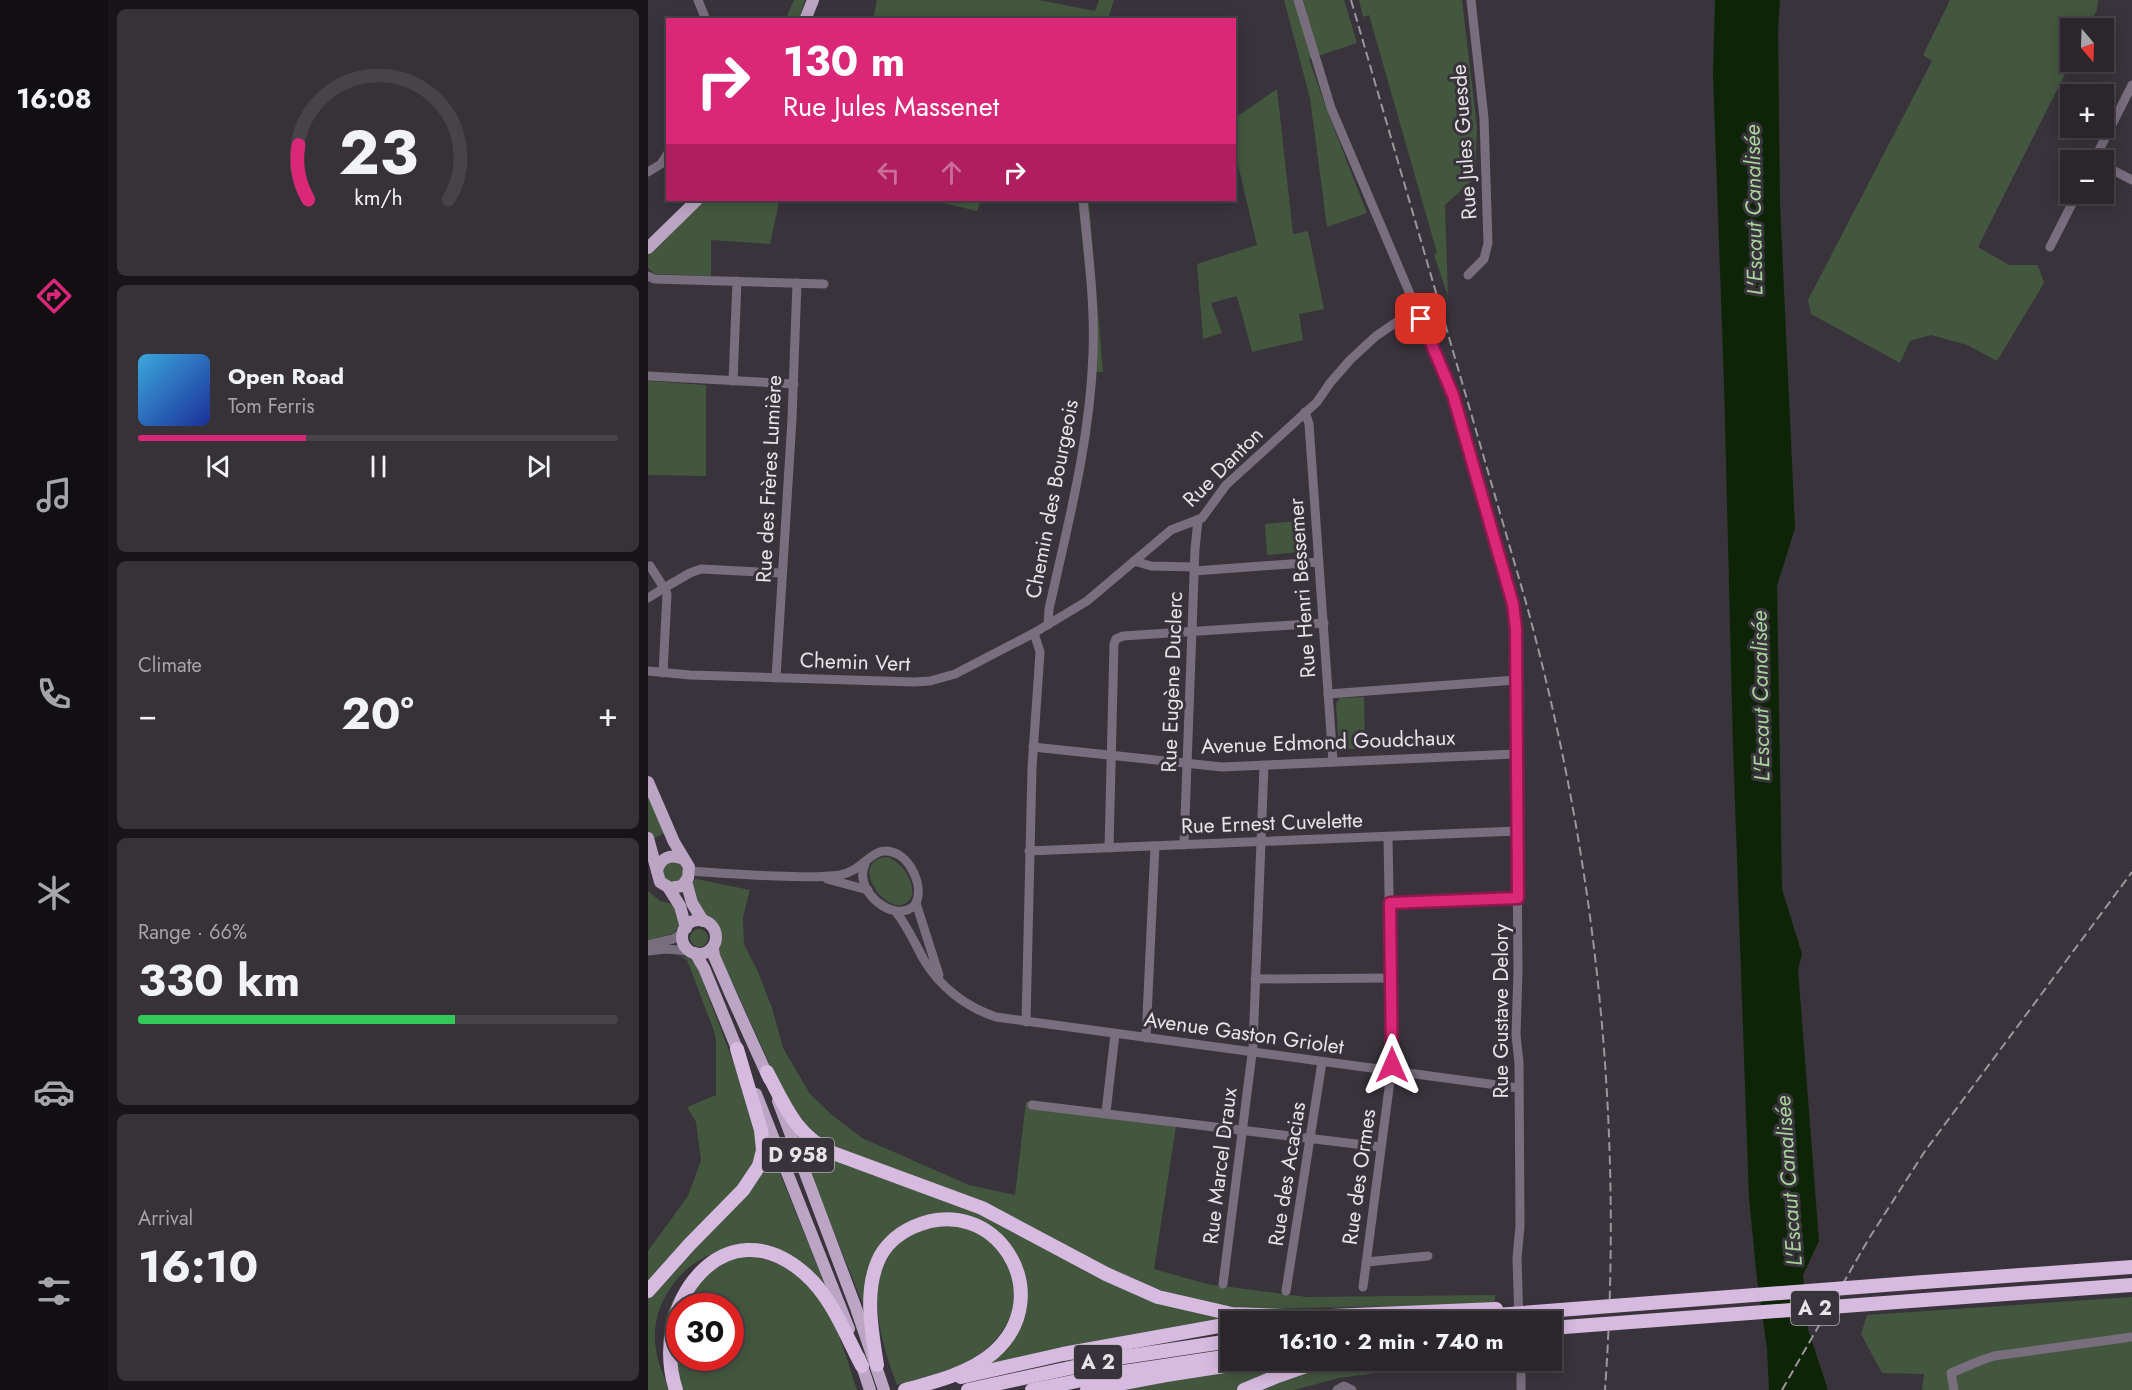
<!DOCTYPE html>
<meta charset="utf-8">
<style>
body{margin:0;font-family:Jost,sans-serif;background:#373238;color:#f1f3f6;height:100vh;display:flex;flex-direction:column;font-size:22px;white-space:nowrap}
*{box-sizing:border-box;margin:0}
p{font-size:20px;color:#a6a5a9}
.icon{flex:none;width:33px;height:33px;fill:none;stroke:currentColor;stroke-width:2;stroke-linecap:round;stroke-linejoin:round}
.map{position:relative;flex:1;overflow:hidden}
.panel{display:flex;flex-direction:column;gap:9px;padding:9px;background:#181518;width:540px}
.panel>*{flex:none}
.banner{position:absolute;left:18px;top:18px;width:570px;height:183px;border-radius:0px;box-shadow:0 3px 15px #0003,0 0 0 2px #474348;background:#db2777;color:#fff;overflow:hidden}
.needle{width:39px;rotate:161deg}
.buttons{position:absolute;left:1412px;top:18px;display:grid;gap:12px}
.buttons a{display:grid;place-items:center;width:54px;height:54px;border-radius:0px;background:#2b262c;box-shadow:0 3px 15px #0003,0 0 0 2px #474348;font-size:30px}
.speed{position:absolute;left:18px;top:1293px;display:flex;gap:12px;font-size:30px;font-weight:700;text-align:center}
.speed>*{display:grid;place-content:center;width:78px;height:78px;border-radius:50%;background:#2b262c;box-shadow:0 3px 15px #0003,0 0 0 2px #474348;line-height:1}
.speed .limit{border:9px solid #d22;background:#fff;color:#111}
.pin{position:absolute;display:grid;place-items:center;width:51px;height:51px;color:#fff;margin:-26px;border-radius:12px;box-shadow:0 3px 9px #0006}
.me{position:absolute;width:66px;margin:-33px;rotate:0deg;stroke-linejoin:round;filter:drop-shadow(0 0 4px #0008)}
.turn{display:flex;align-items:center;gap:21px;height:126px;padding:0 18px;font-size:27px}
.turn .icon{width:78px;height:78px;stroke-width:2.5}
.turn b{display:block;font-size:42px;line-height:51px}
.lanes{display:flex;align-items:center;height:57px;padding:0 18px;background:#0003;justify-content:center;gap:30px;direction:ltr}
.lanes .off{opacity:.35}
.big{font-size:45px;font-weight:700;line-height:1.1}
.panel .card{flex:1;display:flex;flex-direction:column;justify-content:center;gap:9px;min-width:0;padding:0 21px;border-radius:9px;background:#373238}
.panel .dial{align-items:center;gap:0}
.dial svg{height:156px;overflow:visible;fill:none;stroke:#474348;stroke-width:7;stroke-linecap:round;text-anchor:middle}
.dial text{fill:#f1f3f6;stroke:none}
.song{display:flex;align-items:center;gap:18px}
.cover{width:72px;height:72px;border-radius:9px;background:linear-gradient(135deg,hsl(200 70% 55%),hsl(230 70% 35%))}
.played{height:6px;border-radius:3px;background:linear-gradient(90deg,#db2777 35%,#474348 35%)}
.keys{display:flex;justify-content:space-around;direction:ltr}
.heat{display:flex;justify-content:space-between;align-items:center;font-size:33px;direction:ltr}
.charge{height:9px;border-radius:4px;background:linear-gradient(90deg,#34c759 66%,#474348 0)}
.trip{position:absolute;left:572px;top:1311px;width:342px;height:60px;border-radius:0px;background:#2b262c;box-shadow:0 3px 15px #0003,0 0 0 2px #474348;font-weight:700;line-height:60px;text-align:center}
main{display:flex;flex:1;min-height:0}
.dock{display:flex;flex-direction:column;width:108px;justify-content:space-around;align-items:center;background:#110f12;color:#a6a5a9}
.dock .icon{width:42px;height:42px}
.dock .on{color:#db2777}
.dock b{font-size:27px;color:#f1f3f6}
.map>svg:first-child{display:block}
</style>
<main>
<nav class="dock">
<b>16:08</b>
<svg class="icon on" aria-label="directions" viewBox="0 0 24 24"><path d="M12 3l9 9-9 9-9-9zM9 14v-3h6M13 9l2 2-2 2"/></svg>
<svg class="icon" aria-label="music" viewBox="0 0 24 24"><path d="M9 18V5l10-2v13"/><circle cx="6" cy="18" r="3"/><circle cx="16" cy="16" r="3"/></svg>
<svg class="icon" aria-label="phone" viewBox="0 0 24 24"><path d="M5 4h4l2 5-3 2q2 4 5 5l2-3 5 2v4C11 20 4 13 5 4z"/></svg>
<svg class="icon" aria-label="climate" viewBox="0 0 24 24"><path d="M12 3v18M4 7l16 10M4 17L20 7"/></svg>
<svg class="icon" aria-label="car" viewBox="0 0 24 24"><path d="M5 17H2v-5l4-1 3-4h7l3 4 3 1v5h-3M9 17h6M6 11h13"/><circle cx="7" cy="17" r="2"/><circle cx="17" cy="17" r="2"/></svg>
<svg class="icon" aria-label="filters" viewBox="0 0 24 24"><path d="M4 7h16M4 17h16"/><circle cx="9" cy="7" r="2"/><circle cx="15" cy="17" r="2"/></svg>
</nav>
<section class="panel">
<div class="card dial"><svg viewBox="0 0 100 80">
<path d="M14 69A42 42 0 1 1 86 69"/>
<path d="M14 69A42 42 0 0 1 9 41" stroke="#db2777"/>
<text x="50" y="56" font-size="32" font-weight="700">23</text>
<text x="50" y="72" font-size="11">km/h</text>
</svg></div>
<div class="card">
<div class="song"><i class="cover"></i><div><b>Open Road</b><p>Tom Ferris</p></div></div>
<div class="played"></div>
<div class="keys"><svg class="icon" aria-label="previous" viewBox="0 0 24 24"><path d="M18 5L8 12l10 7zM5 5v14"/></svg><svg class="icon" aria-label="pause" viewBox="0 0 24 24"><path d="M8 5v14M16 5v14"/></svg><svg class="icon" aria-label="next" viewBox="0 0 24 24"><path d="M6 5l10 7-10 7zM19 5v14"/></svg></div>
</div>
<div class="card"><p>Climate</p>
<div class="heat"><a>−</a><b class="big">20°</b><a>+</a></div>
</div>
<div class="card"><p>Range · 66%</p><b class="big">330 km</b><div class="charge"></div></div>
<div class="card"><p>Arrival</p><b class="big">16:10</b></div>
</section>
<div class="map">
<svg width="1484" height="1390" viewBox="0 0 1484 1390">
<rect width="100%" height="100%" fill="#39333b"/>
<g fill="#43573e" fill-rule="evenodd">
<polygon points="146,0 157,0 151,19 137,20"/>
<polygon points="229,0 391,0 447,11 451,0 466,0 460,19 225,19"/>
<polygon points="636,0 696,0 709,43 661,59 677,105 719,213 679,227 662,98"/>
<polygon points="711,0 814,0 829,127 827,178 797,205 800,296 786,255 789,253 721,15 715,17"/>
<polygon points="1302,0 1450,0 1449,10 1440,28 1422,28 1423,62 1330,247 1361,265 1390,265 1396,283 1349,361 1319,345 1283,335 1262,341 1252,363 1163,314 1160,300 1284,61 1275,55"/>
<polygon points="629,89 645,234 660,231 676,309 651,314 655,340 604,352 589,296 563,303 574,333 555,339 549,264 609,245 587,152 587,118"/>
<polygon points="56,200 134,200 131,202 122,244 63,240 63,276 7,274 0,268 0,255 46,206"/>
<polygon points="283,200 333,200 329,211"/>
<polygon points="430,200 448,200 441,203 455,372 441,371 441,304"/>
<polygon points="0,381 58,385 58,476 0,475"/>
<polygon points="649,521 651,552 619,555 617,524"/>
<polygon points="716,697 717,749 691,749 688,703 692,698"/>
<polygon points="0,788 19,832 3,840 0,831"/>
<path d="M240 857C255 864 266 879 264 896 246 930 194 859 240 857Z"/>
<circle cx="25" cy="872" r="10"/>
<polygon points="48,879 102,890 95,917 96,944 110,972 124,1008 135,1048 162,1094 184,1115 214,1138 321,1185 367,1195 378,1102 528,1126 506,1269 559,1284 658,1297 847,1295 847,1304 607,1309 566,1305 521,1293 479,1278 329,1199 182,1147 163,1135 137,1098 72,955 72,929 63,919 53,913 43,886 45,881"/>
<polygon points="0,891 12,901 25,904 32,924 26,933 0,941"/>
<circle cx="51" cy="938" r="9"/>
<polygon points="28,954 41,958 49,966 98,1096 108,1129 108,1149 103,1173 0,1284 0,1251 40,1196 53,1160 48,1122 39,1107 68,1095 68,1042 66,1031 39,960"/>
<polygon points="145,1131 303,1198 410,1252 576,1317 577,1320 461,1339 337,1367 347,1356 375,1280 318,1217 250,1231 217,1309"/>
<path d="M120 1144 182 1297C174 1289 149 1262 141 1259 132 1257 75 1250 68 1253 35 1262 8 1299 7 1333 6 1354 13 1372 23 1390H0V1297L95 1196Z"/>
<path d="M286 1225C297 1226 313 1225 323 1229 375 1252 381 1313 338 1349 313 1370 280 1376 249 1385 234 1345 213 1279 249 1244 259 1234 274 1230 286 1225Z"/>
<path d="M105 1256C119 1260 133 1264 145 1272 183 1295 196 1351 209 1390H36C26 1379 21 1366 18 1352 7 1296 52 1257 105 1256ZM32 1306H82V1358H32Z"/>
<polygon points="1484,1297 1484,1390 1274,1390 1276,1374 1234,1373 1213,1334 1219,1315"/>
<polygon points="644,1361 646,1366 599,1384 588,1390 462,1390 520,1378"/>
<polygon points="706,1361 816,1361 691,1378 646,1390 609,1390 685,1364"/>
</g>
<polygon fill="#0d2406" points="1067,0 1132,0 1130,30 1132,204 1147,528 1129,586 1134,889 1154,954 1150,970 1171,1241 1155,1275 1160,1329 1180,1390 1121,1390 1119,1348 1109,1279 1101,1198 1085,746 1076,382 1065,75"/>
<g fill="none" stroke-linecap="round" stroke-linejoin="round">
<g stroke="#796e7d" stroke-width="9">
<polyline points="50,0 58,20"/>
<polyline points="650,0 683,108 765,301"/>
<polyline points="1446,160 1484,85"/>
<polyline points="1455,165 1484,180"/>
<polyline points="0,172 13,164 20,153"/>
<polyline points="1402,247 1429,194"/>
<polyline points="820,275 836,259 840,243 836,118 823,0"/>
<polyline points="0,276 6,279 176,284"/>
<polyline points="765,301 771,302 776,305 778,313 773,319"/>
<polyline points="773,319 805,395 851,549 867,615 870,971 868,1035 871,1063 872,1226 869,1258 871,1322"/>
<polyline points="0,376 146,384"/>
<polyline points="85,381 89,281"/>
<polyline points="657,412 661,424 685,762"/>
<polyline points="486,561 503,566 546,567"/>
<polyline points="0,567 2,566 16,588 0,598"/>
<polyline points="546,571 670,562"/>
<path d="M400 625 401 609C420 524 442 441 445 354 447 302 440 251 435 200"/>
<polyline points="0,671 42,675 266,682 282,681 307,674 386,633 439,601 523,530 554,518 578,485 669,402 682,383 702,360 728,336 759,315"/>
<polyline points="15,673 19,594 16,588 42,573 53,569 133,573"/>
<polyline points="128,678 144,419 149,283"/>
<polyline points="680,694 868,680"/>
<polyline points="385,747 574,767 868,754"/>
<polyline points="536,845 547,549 550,520"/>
<polyline points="461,848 466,644 468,639 475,636 676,623"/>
<polyline points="381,851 869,831"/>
<path d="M41 871C70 873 99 875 128 876 150 877 171 878 192 875 216 871 223 846 244 852 263 857 277 888 267 905 249 922 218 900 215 879 214 874 215 869 217 864"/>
<polyline points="179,879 220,890"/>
<polyline points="268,903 291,975"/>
<polyline points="742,903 870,898"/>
<path d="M248 912C260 927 267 944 276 960 292 987 318 1007 348 1017L871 1088"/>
<polyline points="0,945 25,939 35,933"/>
<polyline points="0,951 18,949 42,951"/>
<polyline points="607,979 742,978"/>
<polyline points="378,1022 384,768 392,652 386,633"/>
<polyline points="498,1038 507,846"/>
<polyline points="384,1105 733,1147"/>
<polyline points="458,1112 467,1034"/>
<polyline points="718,1262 780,1256"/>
<polyline points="575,1284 605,1046 616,765"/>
<polyline points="715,1287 744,1065 740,837"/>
<polyline points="638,1291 674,1062"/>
<polyline points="873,1360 873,1390"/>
<polyline points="689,1390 696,1386 704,1390"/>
<polyline points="1306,1390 1303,1373 1334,1360 1346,1356 1484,1337"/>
</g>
<g stroke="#bca5c4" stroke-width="12">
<polyline points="157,20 165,0"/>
<polyline points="0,248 49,200"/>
<polyline points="0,782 26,842 41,867 40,878 34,886 22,888 12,882 0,838"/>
<path d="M9 871C12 858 23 853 35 859"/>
<polyline points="38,881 44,903 55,921"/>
<polyline points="20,887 32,906 38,928"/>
<circle cx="51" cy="937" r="17"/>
<polyline points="65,947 66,956 83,995 121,1079"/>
<polyline points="47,953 56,968 92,1056"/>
<polyline points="108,1094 201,1329"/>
<polyline points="130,1101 208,1308 236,1390"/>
<polyline points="211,1357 222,1390"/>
</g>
<g stroke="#d7bae0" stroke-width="14">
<path d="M119 1072C137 1106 148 1136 185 1153L334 1208 458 1274 510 1297 584 1314 666 1317"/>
<polyline points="1276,1282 1484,1267"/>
<polyline points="0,1291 41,1245 95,1190 111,1166 115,1150 113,1130 89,1049"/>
<polyline points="1276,1300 1484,1285"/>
<polyline points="659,1317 848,1309"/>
<path d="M229 1365C224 1332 216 1293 230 1261 236 1246 250 1234 265 1227 347 1190 412 1295 345 1353 322 1373 286 1382 257 1390"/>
<polyline points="313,1377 415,1354 582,1324"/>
<path d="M28 1390C0 1304 77 1204 156 1273 184 1297 197 1334 214 1366"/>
<polyline points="320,1390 463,1359 582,1341"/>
<polyline points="384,1390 469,1373 582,1356"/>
<polyline points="439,1390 518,1375 615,1360"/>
<polyline points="596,1390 627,1377 676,1360"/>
</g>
<g stroke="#9a969c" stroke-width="2" stroke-dasharray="9 4.5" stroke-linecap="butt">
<path d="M703 0 877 599C948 856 976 1123 957 1390"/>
<polyline points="1134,1390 1220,1240 1277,1151 1484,872"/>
</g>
<g stroke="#d7bae0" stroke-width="14">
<polyline points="848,1315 1276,1282"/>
<polyline points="903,1328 1276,1300"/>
</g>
</g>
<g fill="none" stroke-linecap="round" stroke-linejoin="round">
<defs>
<polyline id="route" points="744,1065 742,903 870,898 868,629 865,604 805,395 773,319"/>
</defs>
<use href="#route" stroke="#8e194d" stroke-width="15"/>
<use href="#route" stroke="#db2777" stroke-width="10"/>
</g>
<g text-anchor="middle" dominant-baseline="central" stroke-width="6" stroke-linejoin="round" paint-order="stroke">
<g fill="#39333b" stroke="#b3aeb5" stroke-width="1.5">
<rect x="114" y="1138" width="72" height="34" rx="4.5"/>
<rect x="1143" y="1291" width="48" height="34" rx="4.5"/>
<rect x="426" y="1345" width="48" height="34" rx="4.5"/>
</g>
<g font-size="20" font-weight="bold" fill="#e7e3e9">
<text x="150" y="1155">D 958</text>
<text x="1167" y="1308">A 2</text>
<text x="450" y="1362">A 2</text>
</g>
<g font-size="21" fill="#e7e3e9" stroke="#39333b">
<text transform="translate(816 142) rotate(-94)">Rue Jules Guesde</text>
<text transform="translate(575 467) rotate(-45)">Rue Danton</text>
<text transform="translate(121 479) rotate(-87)">Rue des Frères Lumière</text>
<text transform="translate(404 499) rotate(-79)">Chemin des Bourgeois</text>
<text transform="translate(654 588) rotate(-94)">Rue Henri Bessemer</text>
<text transform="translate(207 662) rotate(2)">Chemin Vert</text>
<text transform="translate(524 682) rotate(-88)">Rue Eugène Duclerc</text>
<text transform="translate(680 742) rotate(-2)">Avenue Edmond Goudchaux</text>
<text transform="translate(624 823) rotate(-2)">Rue Ernest Cuvelette</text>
<text transform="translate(853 1011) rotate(-90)">Rue Gustave Delory</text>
<text transform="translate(596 1033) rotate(8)">Avenue Gaston Griolet</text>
<text transform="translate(572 1166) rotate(-83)">Rue Marcel Draux</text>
<text transform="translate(639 1174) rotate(-81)">Rue des Acacias</text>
<text transform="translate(711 1177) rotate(-82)">Rue des Ormes</text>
</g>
<g font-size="22" font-style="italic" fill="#a8d39b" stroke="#39333b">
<text transform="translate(1105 210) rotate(-91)">L'Escaut Canalisée</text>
<text transform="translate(1112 696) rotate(-91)">L'Escaut Canalisée</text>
<text transform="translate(1140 1181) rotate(-94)">L'Escaut Canalisée</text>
</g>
</g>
</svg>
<div class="buttons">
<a><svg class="needle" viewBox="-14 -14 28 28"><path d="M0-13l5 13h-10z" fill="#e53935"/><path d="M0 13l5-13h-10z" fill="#a6a5a9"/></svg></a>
<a>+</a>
<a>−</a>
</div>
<div class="speed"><div class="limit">30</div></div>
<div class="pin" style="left:773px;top:319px;background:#d93025"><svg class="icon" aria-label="arrive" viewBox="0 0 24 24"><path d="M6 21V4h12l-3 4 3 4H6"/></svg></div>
<svg class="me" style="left:744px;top:1065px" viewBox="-20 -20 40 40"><path d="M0-17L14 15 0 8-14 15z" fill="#db2777" stroke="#fff" stroke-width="4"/></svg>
<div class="trip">16:10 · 2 min · 740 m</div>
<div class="banner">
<div class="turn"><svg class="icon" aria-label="right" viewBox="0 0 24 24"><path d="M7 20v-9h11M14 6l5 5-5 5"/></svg><div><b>130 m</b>Rue Jules Massenet</div></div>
<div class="lanes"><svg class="icon off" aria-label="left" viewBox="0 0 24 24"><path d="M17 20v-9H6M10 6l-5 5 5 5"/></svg><svg class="icon off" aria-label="ahead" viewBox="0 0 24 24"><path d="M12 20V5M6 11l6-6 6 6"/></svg><svg class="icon" aria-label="right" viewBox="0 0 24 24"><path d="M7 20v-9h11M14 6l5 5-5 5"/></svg></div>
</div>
</div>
</main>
